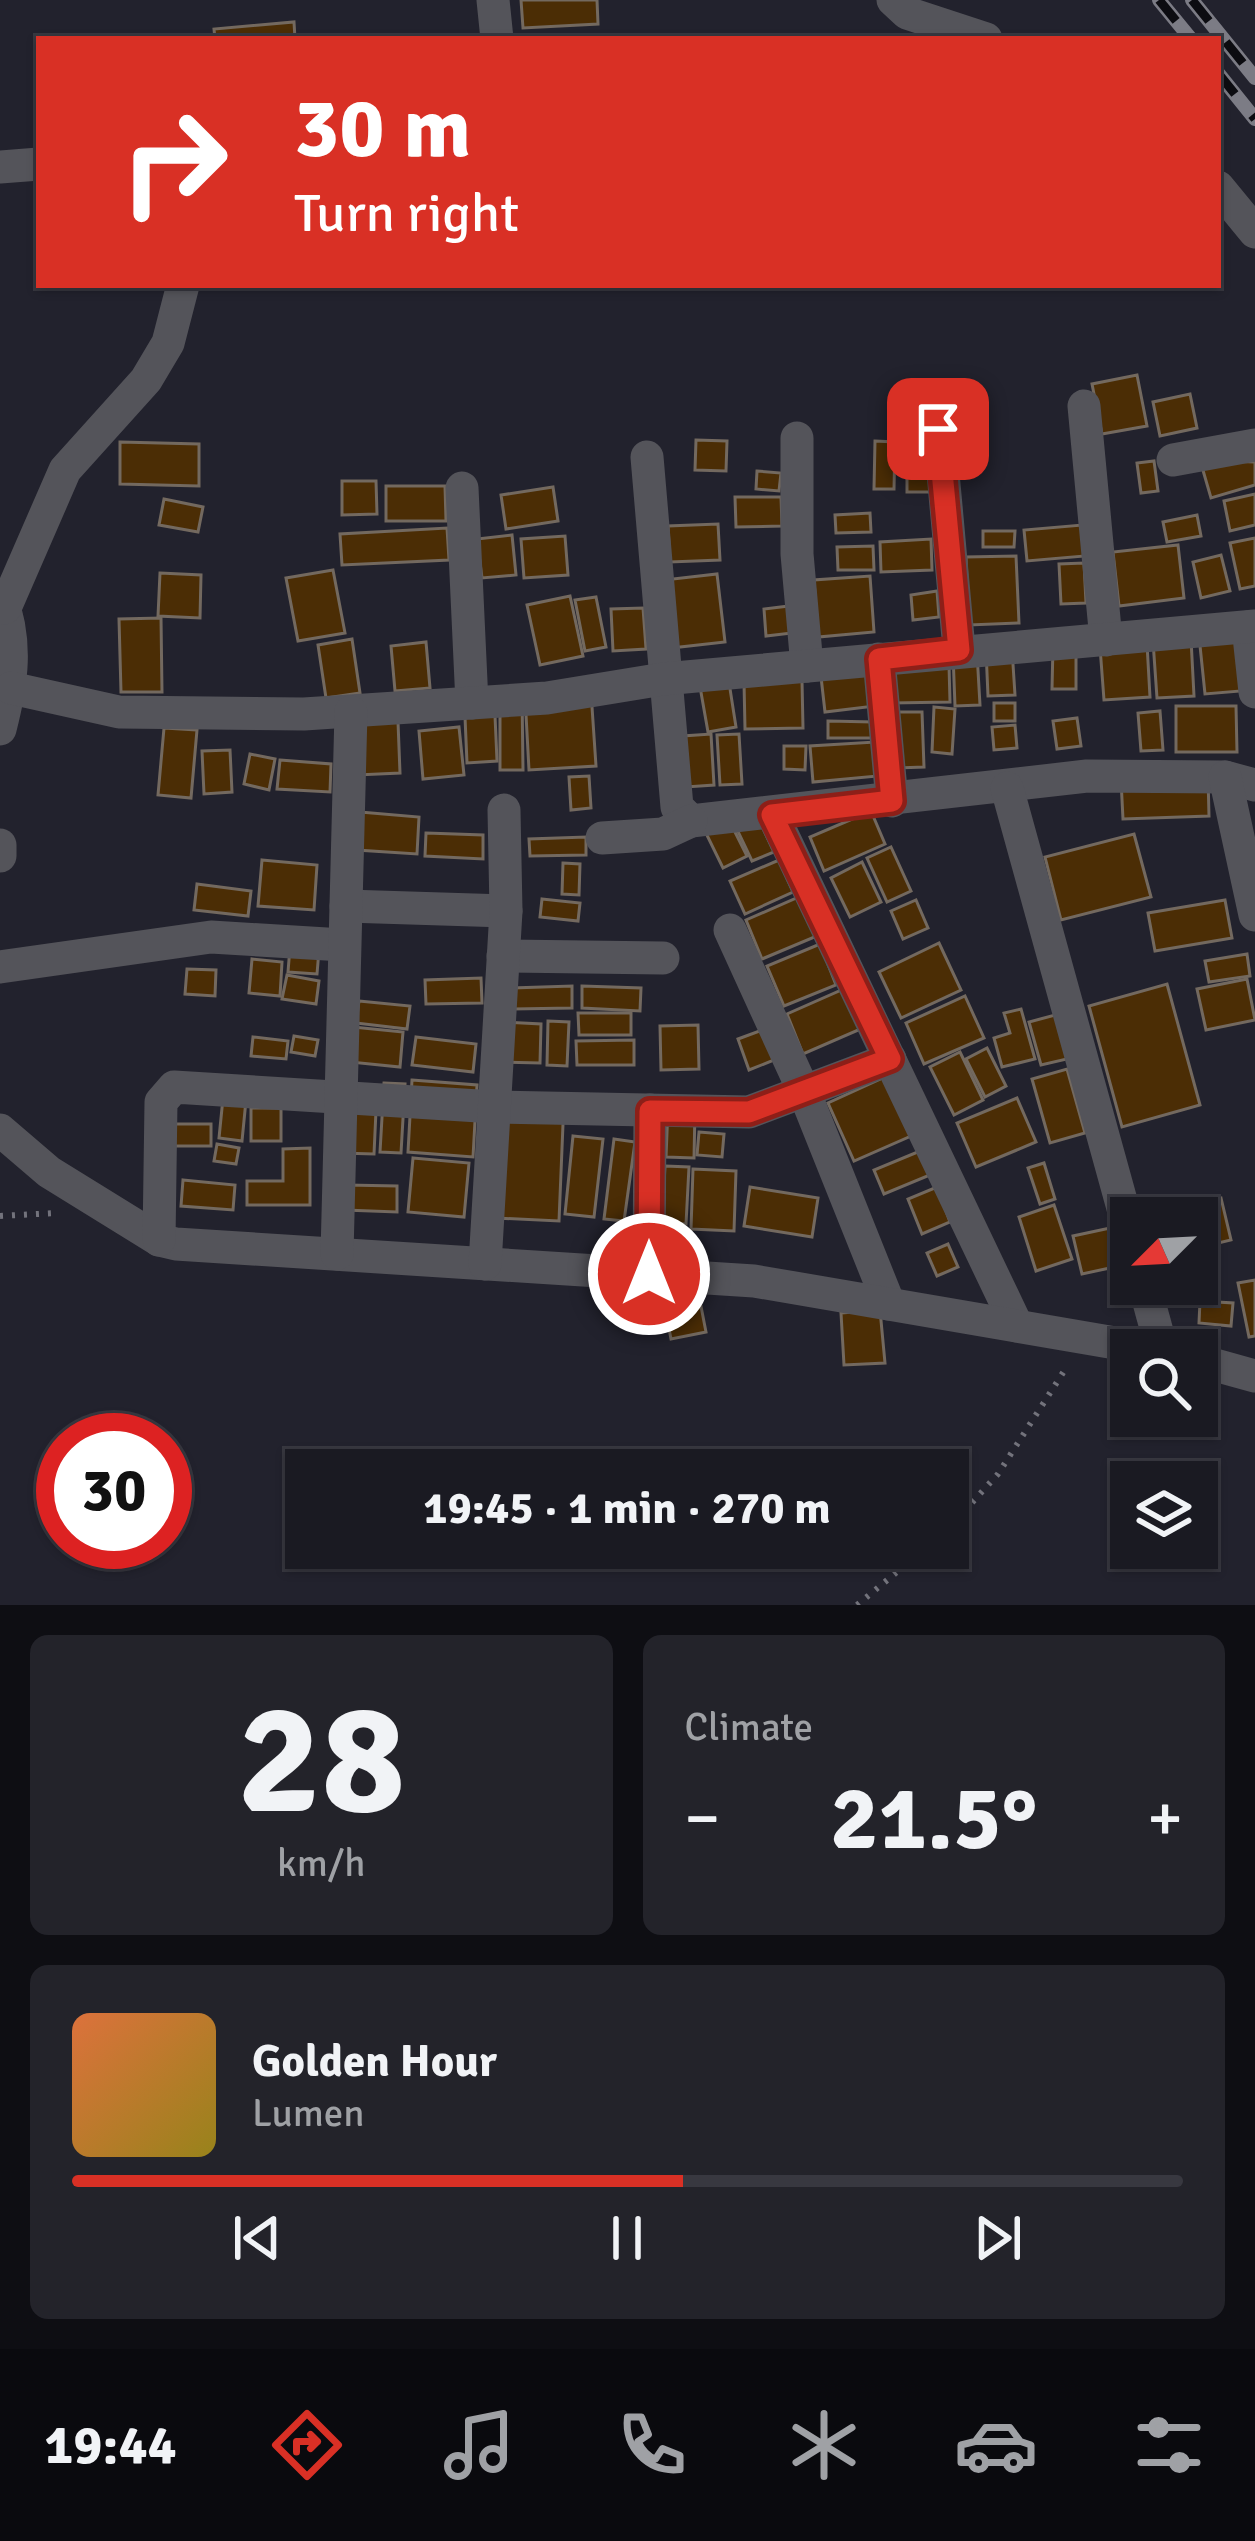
<!DOCTYPE html>
<meta charset="utf-8">
<style>
body{margin:0;font-family:Signika,sans-serif;background:#23232a;color:#f1f3f6;height:100vh;display:flex;flex-direction:column;font-size:45px;white-space:nowrap}
*{box-sizing:border-box;margin:0}
p{font-size:39px;color:#9fa1a5}
.icon{flex:none;width:66px;height:66px;fill:none;stroke:currentColor;stroke-width:2;stroke-linecap:round;stroke-linejoin:round}
.map{position:relative;height:1605px;overflow:hidden}
.drawer{display:flex;flex-direction:column;gap:30px;padding:30px;background:#0e0e13;flex:1}
.drawer>*{flex:none}
.banner{position:absolute;left:36px;top:36px;width:1185px;height:252px;border-radius:0px;box-shadow:0 3px 9px #0004,0 0 0 3px #383840;background:#d93025;color:#fff;overflow:hidden}
.needle{width:78px;rotate:246deg}
.tools{position:absolute;left:1110px;top:1197px;display:grid;gap:24px}
.tools a{display:grid;place-items:center;width:108px;height:108px;border-radius:0px;background:#1a1a22;box-shadow:0 3px 9px #0004,0 0 0 3px #383840;font-size:60px}
.speed{position:absolute;left:36px;top:1413px;display:flex;gap:24px;font-size:60px;font-weight:700;text-align:center}
.speed>*{display:grid;place-content:center;width:156px;height:156px;border-radius:50%;background:#1a1a22;box-shadow:0 3px 9px #0004,0 0 0 3px #383840;line-height:1}
.speed .limit{border:18px solid #d22;background:#fff;color:#111}
.pin{position:absolute;display:grid;place-items:center;width:102px;height:102px;color:#fff;margin:-51px;border-radius:24px;box-shadow:0 6px 18px #0006}
.me{position:absolute;width:132px;margin:-66px;rotate:0deg;stroke-linejoin:round;filter:drop-shadow(0 0 9px #0008)}
.turn{display:flex;align-items:center;gap:42px;height:252px;padding:0 60px;font-size:54px}
.turn .icon{width:156px;height:156px;stroke-width:2.5}
.turn b{display:block;font-size:84px;line-height:102px}
.big{font-size:90px;font-weight:700;line-height:1.1}
.drawer .card{flex:1;display:flex;flex-direction:column;justify-content:center;gap:18px;min-width:0;padding:0 42px;border-radius:18px;background:#23232a}
.drawer .dial{align-items:center;gap:0}
.dial b{font-size:156px;line-height:1}
.song{display:flex;align-items:center;gap:36px}
.cover{width:144px;height:144px;border-radius:18px;background:linear-gradient(135deg,hsl(20 70% 55%),hsl(50 70% 35%))}
.played{height:12px;border-radius:6px;background:linear-gradient(90deg,#d93025 55%,#383840 55%)}
.keys{display:flex;justify-content:space-around;direction:ltr}
.heat{display:flex;justify-content:space-between;align-items:center;font-size:66px;direction:ltr}
.drawer .tiles{flex:1;display:grid;gap:30px;grid-template-columns:1fr 1fr}
.card:last-child{grid-column:span 2}
.trip{position:absolute;left:285px;top:1449px;width:684px;height:120px;border-radius:0px;background:#1a1a22;box-shadow:0 3px 9px #0004,0 0 0 3px #383840;font-weight:700;line-height:120px;text-align:center}
.menu{display:flex;height:192px;justify-content:space-around;align-items:center;background:#0a0a0e;color:#9fa1a5}
.menu .icon{width:84px;height:84px}
.menu .on{color:#d93025}
.menu b{font-size:54px;color:#f1f3f6}
.map>svg:first-child{display:block}
</style>
<div class="map">
<svg width="1255" height="1605" viewBox="0 0 1255 1605">
<rect width="100%" height="100%" fill="#22222d"/>
<g fill="#4b2d05" stroke="#73695f" stroke-width="3">
<polygon points="521,0 597,0 598,24 523,28"/>
<polygon points="294,22 295,39 215,39 214,29"/>
<polygon points="1137,375 1147,426 1102,434 1092,384"/>
<polygon points="1190,394 1197,428 1160,436 1153,402"/>
<polygon points="935,419 937,462 899,464 897,421"/>
<polygon points="696,440 727,441 726,471 695,470"/>
<polygon points="875,441 895,442 894,489 874,489"/>
<polygon points="120,442 199,444 199,486 120,484"/>
<polygon points="1200,460 1255,462 1255,485 1211,498"/>
<polygon points="1154,461 1158,491 1141,493 1137,463"/>
<polygon points="757,471 781,473 779,491 756,489"/>
<rect x="907" y="472" width="25" height="20"/>
<polygon points="342,481 376,481 377,514 342,515"/>
<polygon points="386,486 445,486 446,521 386,521"/>
<polygon points="553,487 558,521 506,529 501,495"/>
<polygon points="1255,494 1255,525 1230,531 1224,501"/>
<polygon points="735,497 781,497 782,526 736,527"/>
<polygon points="164,499 203,507 198,532 159,525"/>
<polygon points="870,513 871,532 836,533 835,515"/>
<polygon points="1197,515 1201,536 1167,542 1163,522"/>
<polygon points="718,524 720,560 670,562 668,526"/>
<polygon points="1082,525 1085,556 1027,561 1024,530"/>
<polygon points="447,528 449,560 342,565 340,534"/>
<polygon points="983,531 1015,531 1014,547 983,547"/>
<polygon points="512,535 516,575 482,578 477,539"/>
<polygon points="565,536 568,575 524,578 521,539"/>
<polygon points="1255,538 1255,586 1240,589 1230,543"/>
<polygon points="931,539 932,570 881,572 880,542"/>
<polygon points="1178,545 1184,598 1119,606 1113,552"/>
<polygon points="873,546 874,570 838,570 837,547"/>
<polygon points="1221,555 1230,591 1201,598 1193,562"/>
<polygon points="1016,556 1019,623 969,625 966,557"/>
<polygon points="1084,563 1086,603 1061,604 1059,564"/>
<polygon points="333,570 345,633 298,641 286,578"/>
<polygon points="160,573 201,575 200,618 158,616"/>
<polygon points="717,574 725,642 671,648 664,580"/>
<polygon points="870,576 874,632 818,637 814,580"/>
<polygon points="937,591 939,617 913,620 911,595"/>
<polygon points="570,596 583,656 540,665 527,605"/>
<polygon points="596,597 606,647 585,651 575,600"/>
<polygon points="789,606 792,633 766,636 764,609"/>
<polygon points="643,608 646,649 613,651 611,609"/>
<polygon points="161,618 162,692 121,692 119,619"/>
<polygon points="1235,632 1241,691 1205,694 1199,636"/>
<polygon points="352,639 360,693 326,698 318,645"/>
<polygon points="1191,639 1194,696 1157,698 1153,641"/>
<polygon points="426,642 430,688 395,691 391,646"/>
<polygon points="1147,644 1150,697 1104,700 1100,647"/>
<polygon points="1053,646 1076,646 1076,689 1052,689"/>
<polygon points="1012,649 1015,695 988,696 986,650"/>
<polygon points="977,653 980,705 955,706 953,654"/>
<polygon points="871,662 875,706 825,712 820,668"/>
<polygon points="949,665 950,702 892,703 891,667"/>
<polygon points="728,676 736,727 708,732 699,681"/>
<polygon points="802,681 803,728 745,729 744,682"/>
<polygon points="591,692 596,766 529,770 525,696"/>
<polygon points="494,693 497,761 467,763 464,694"/>
<polygon points="500,694 522,694 523,770 500,770"/>
<polygon points="397,696 400,773 357,775 354,698"/>
<rect x="994" y="703" width="21" height="18"/>
<polygon points="1176,706 1236,706 1237,752 1176,752"/>
<polygon points="934,707 955,709 952,754 932,752"/>
<polygon points="1160,711 1163,750 1141,751 1138,713"/>
<polygon points="895,712 922,712 924,767 897,768"/>
<polygon points="1077,718 1081,746 1057,749 1053,721"/>
<polygon points="828,721 873,722 873,738 828,738"/>
<polygon points="1015,725 1017,748 994,750 992,727"/>
<polygon points="459,727 464,775 423,779 419,731"/>
<polygon points="164,728 197,730 191,798 158,795"/>
<polygon points="711,734 714,785 686,787 683,736"/>
<polygon points="739,734 742,784 720,785 717,735"/>
<polygon points="875,742 878,776 813,782 810,746"/>
<polygon points="784,746 806,746 805,770 784,769"/>
<polygon points="230,750 232,792 204,794 202,751"/>
<polygon points="250,754 275,759 269,790 244,784"/>
<polygon points="280,760 331,764 330,792 277,789"/>
<polygon points="589,776 591,808 571,810 569,777"/>
<polygon points="1208,777 1209,816 1123,819 1121,780"/>
<polygon points="754,809 774,852 752,861 732,819"/>
<polygon points="724,810 747,856 723,868 700,821"/>
<polygon points="871,811 885,844 824,871 810,837"/>
<polygon points="360,812 419,817 417,854 357,850"/>
<polygon points="426,833 483,835 483,859 425,856"/>
<polygon points="1134,834 1151,897 1061,920 1045,857"/>
<polygon points="586,837 586,855 530,856 529,839"/>
<polygon points="891,847 911,891 887,902 867,858"/>
<polygon points="262,860 317,865 314,910 258,906"/>
<polygon points="779,860 793,892 745,914 730,881"/>
<polygon points="862,862 881,902 850,917 831,878"/>
<polygon points="563,863 580,864 579,895 562,894"/>
<polygon points="197,884 251,891 248,916 194,910"/>
<polygon points="801,896 817,936 762,959 746,920"/>
<polygon points="542,899 580,903 578,921 540,917"/>
<polygon points="916,900 928,928 903,939 891,911"/>
<polygon points="1225,900 1232,938 1155,951 1148,913"/>
<polygon points="291,935 320,938 317,974 288,972"/>
<polygon points="939,943 961,990 901,1018 879,972"/>
<polygon points="820,944 836,985 784,1006 767,966"/>
<polygon points="1247,954 1250,976 1209,982 1205,961"/>
<polygon points="252,959 282,962 280,996 249,993"/>
<polygon points="187,969 216,970 215,996 185,994"/>
<polygon points="287,975 319,981 316,1004 282,999"/>
<polygon points="481,978 482,1003 426,1004 425,980"/>
<polygon points="1247,979 1255,1020 1206,1030 1197,989"/>
<polygon points="1167,984 1200,1105 1122,1127 1089,1006"/>
<polygon points="572,986 572,1008 513,1009 512,988"/>
<polygon points="582,986 641,988 640,1011 582,1008"/>
<polygon points="846,988 863,1028 803,1054 787,1014"/>
<polygon points="965,996 984,1038 924,1064 906,1023"/>
<polygon points="359,1001 410,1006 407,1029 356,1023"/>
<polygon points="1021,1009 1035,1059 1002,1067 994,1038 1010,1033 1004,1013"/>
<polygon points="578,1013 631,1013 631,1035 579,1035"/>
<polygon points="1055,1015 1067,1059 1041,1065 1029,1022"/>
<polygon points="548,1021 569,1022 567,1066 547,1065"/>
<polygon points="501,1022 541,1024 540,1063 500,1062"/>
<polygon points="698,1025 699,1069 661,1070 660,1026"/>
<polygon points="353,1027 403,1032 400,1067 350,1062"/>
<polygon points="768,1028 779,1058 749,1070 738,1039"/>
<polygon points="294,1036 318,1040 315,1056 291,1052"/>
<polygon points="253,1037 288,1041 286,1059 251,1056"/>
<polygon points="416,1037 476,1044 473,1072 412,1065"/>
<polygon points="634,1040 634,1065 577,1065 576,1041"/>
<polygon points="987,1048 1006,1086 985,1097 966,1059"/>
<polygon points="960,1052 983,1100 954,1115 930,1067"/>
<polygon points="1067,1069 1085,1133 1050,1143 1032,1079"/>
<polygon points="885,1077 911,1136 854,1161 828,1103"/>
<polygon points="225,1078 248,1080 242,1141 219,1138"/>
<polygon points="412,1080 477,1085 473,1157 408,1152"/>
<polygon points="384,1083 405,1084 401,1153 380,1152"/>
<polygon points="343,1087 377,1089 374,1154 340,1153"/>
<polygon points="502,1097 564,1100 559,1221 497,1218"/>
<polygon points="1017,1098 1036,1142 976,1167 957,1123"/>
<rect x="251" y="1108" width="30" height="33"/>
<polygon points="668,1108 695,1110 694,1158 666,1157"/>
<rect x="174" y="1124" width="37" height="22"/>
<polygon points="699,1132 724,1134 722,1157 697,1155"/>
<polygon points="573,1136 603,1139 594,1217 565,1214"/>
<polygon points="614,1139 635,1142 624,1221 604,1219"/>
<polygon points="217,1144 239,1148 236,1164 214,1161"/>
<polygon points="310,1148 310,1205 247,1205 247,1181 283,1181 283,1149"/>
<polygon points="920,1151 930,1175 884,1194 874,1170"/>
<polygon points="413,1158 469,1163 464,1217 408,1212"/>
<polygon points="1044,1163 1055,1199 1040,1204 1028,1168"/>
<polygon points="665,1166 689,1167 686,1224 662,1223"/>
<polygon points="693,1169 736,1171 734,1231 691,1229"/>
<polygon points="183,1180 235,1185 233,1210 181,1206"/>
<polygon points="346,1185 397,1186 397,1212 345,1210"/>
<polygon points="750,1187 818,1198 812,1237 744,1226"/>
<polygon points="937,1187 950,1222 922,1234 908,1199"/>
<polygon points="1221,1198 1231,1240 1197,1248 1197,1218 1164,1218 1162,1212"/>
<polygon points="1054,1205 1072,1259 1036,1271 1019,1217"/>
<polygon points="1110,1228 1119,1266 1082,1274 1073,1236"/>
<polygon points="948,1244 958,1267 937,1276 927,1253"/>
<polygon points="1255,1280 1255,1336 1249,1337 1238,1283"/>
<polygon points="698,1291 706,1332 671,1339 663,1298"/>
<polygon points="1200,1301 1233,1303 1231,1326 1199,1323"/>
<polygon points="880,1310 885,1363 844,1365 841,1313"/>
</g>
<g fill="none" stroke-linecap="round" stroke-linejoin="round">
<g stroke="#73737c" stroke-width="6" stroke-dasharray="3 9" stroke-linecap="butt">
<polyline points="0,1216 56,1213"/>
<polyline points="948,1529 998,1474 1066,1368"/>
<polyline points="857,1605 926,1548"/>
</g>
<g stroke="#54545a" stroke-width="33">
<polyline points="493,0 497,39"/>
<polyline points="893,0 907,13 986,39"/>
<polyline points="0,167 39,164"/>
<polyline points="1218,187 1255,232"/>
<polyline points="1084,406 1106,640"/>
<polyline points="939,429 959,649"/>
<polyline points="797,438 797,554 807,666"/>
<polyline points="647,457 677,807 691,821 1087,776 1225,777 1255,785"/>
<polyline points="1173,460 1255,445"/>
<polyline points="462,488 472,703"/>
<path d="M0 595C18 641 12 683 0 729"/>
<polyline points="5,608 65,470 146,380 168,343 183,285"/>
<polyline points="1248,627 1255,692"/>
<polyline points="879,659 892,801"/>
<polyline points="11,688 119,712 304,714 547,698 663,679 1255,626"/>
<polyline points="1225,777 1255,915"/>
<polyline points="1007,788 1131,1237"/>
<polyline points="773,815 1017,1326"/>
<polyline points="602,838 663,834 691,821"/>
<polyline points="0,845 0,856"/>
<polyline points="346,906 506,911"/>
<polyline points="730,930 805,1094 889,1304"/>
<polyline points="503,956 663,958"/>
<polyline points="0,967 211,937 343,945"/>
<polyline points="0,1130 49,1172 159,1240 176,1244 754,1281 1156,1350"/>
<polyline points="159,1240 161,1102 174,1087 495,1107 749,1112 890,1059"/>
<polyline points="337,1254 351,712"/>
<polyline points="485,1264 506,911 504,810"/>
<polyline points="649,1274 650,1110"/>
<polyline points="1144,1284 1162,1350"/>
<polyline points="1197,1360 1255,1376"/>
</g>
<defs>
<g id="rail">
<polyline points="1159,0 1191,39"/>
<polyline points="1192,0 1255,78"/>
<polyline points="1218,73 1255,119"/>
</g>
</defs>
<use href="#rail" stroke="#7c7c85" stroke-width="14"/>
<use href="#rail" stroke="#0c0c11" stroke-width="9" stroke-dasharray="27" stroke-linecap="butt"/>
</g>
<g fill="none" stroke-linecap="round" stroke-linejoin="round">
<defs>
<polyline id="route" points="649,1274 650,1111 749,1112 890,1059 772,815 892,801 879,659 959,650 938,429"/>
</defs>
<use href="#route" stroke="#8d1f18" stroke-width="30"/>
<use href="#route" stroke="#d93025" stroke-width="21"/>
</g>
</svg>
<div class="tools">
<a><svg class="needle" viewBox="-14 -14 28 28"><path d="M0-13l5 13h-10z" fill="#e53935"/><path d="M0 13l5-13h-10z" fill="#9fa1a5"/></svg></a>
<a><svg class="icon" aria-label="search" viewBox="0 0 24 24"><circle cx="10" cy="10" r="6"/><path d="M15 15l6 6"/></svg></a>
<a><svg class="icon" aria-label="layers" viewBox="0 0 24 24"><path d="M12 4l9 5-9 5-9-5zM3 14l9 5 9-5"/></svg></a>
</div>
<div class="speed"><div class="limit">30</div></div>
<div class="pin" style="left:938px;top:429px;background:#d93025"><svg class="icon" aria-label="arrive" viewBox="0 0 24 24"><path d="M6 21V4h12l-3 4 3 4H6"/></svg></div>
<svg class="me" style="left:649px;top:1274px" viewBox="-20 -20 40 40"><circle r="17" fill="#d93025" stroke="#fff" stroke-width="3"/><path d="M0-11L8 9 0 5-8 9z" fill="#fff"/></svg>
<div class="trip">19:45 · 1 min · 270 m</div>
<div class="banner">
<div class="turn"><svg class="icon" aria-label="right" viewBox="0 0 24 24"><path d="M7 20v-9h11M14 6l5 5-5 5"/></svg><div><b>30 m</b>Turn right</div></div>
</div>
</div>
<section class="drawer">
<div class="tiles">
<div class="card dial"><b>28</b><p>km/h</p></div>
<div class="card"><p>Climate</p>
<div class="heat"><a>−</a><b class="big">21.5°</b><a>+</a></div>
</div>
<div class="card">
<div class="song"><i class="cover"></i><div><b>Golden Hour</b><p>Lumen</p></div></div>
<div class="played"></div>
<div class="keys"><svg class="icon" aria-label="previous" viewBox="0 0 24 24"><path d="M18 5L8 12l10 7zM5 5v14"/></svg><svg class="icon" aria-label="pause" viewBox="0 0 24 24"><path d="M8 5v14M16 5v14"/></svg><svg class="icon" aria-label="next" viewBox="0 0 24 24"><path d="M6 5l10 7-10 7zM19 5v14"/></svg></div>
</div>
</div>
</section>
<nav class="menu">
<b>19:44</b>
<svg class="icon on" aria-label="directions" viewBox="0 0 24 24"><path d="M12 3l9 9-9 9-9-9zM9 14v-3h6M13 9l2 2-2 2"/></svg>
<svg class="icon" aria-label="music" viewBox="0 0 24 24"><path d="M9 18V5l10-2v13"/><circle cx="6" cy="18" r="3"/><circle cx="16" cy="16" r="3"/></svg>
<svg class="icon" aria-label="phone" viewBox="0 0 24 24"><path d="M5 4h4l2 5-3 2q2 4 5 5l2-3 5 2v4C11 20 4 13 5 4z"/></svg>
<svg class="icon" aria-label="climate" viewBox="0 0 24 24"><path d="M12 3v18M4 7l16 10M4 17L20 7"/></svg>
<svg class="icon" aria-label="car" viewBox="0 0 24 24"><path d="M5 17H2v-5l4-1 3-4h7l3 4 3 1v5h-3M9 17h6M6 11h13"/><circle cx="7" cy="17" r="2"/><circle cx="17" cy="17" r="2"/></svg>
<svg class="icon" aria-label="filters" viewBox="0 0 24 24"><path d="M4 7h16M4 17h16"/><circle cx="9" cy="7" r="2"/><circle cx="15" cy="17" r="2"/></svg>
</nav>
